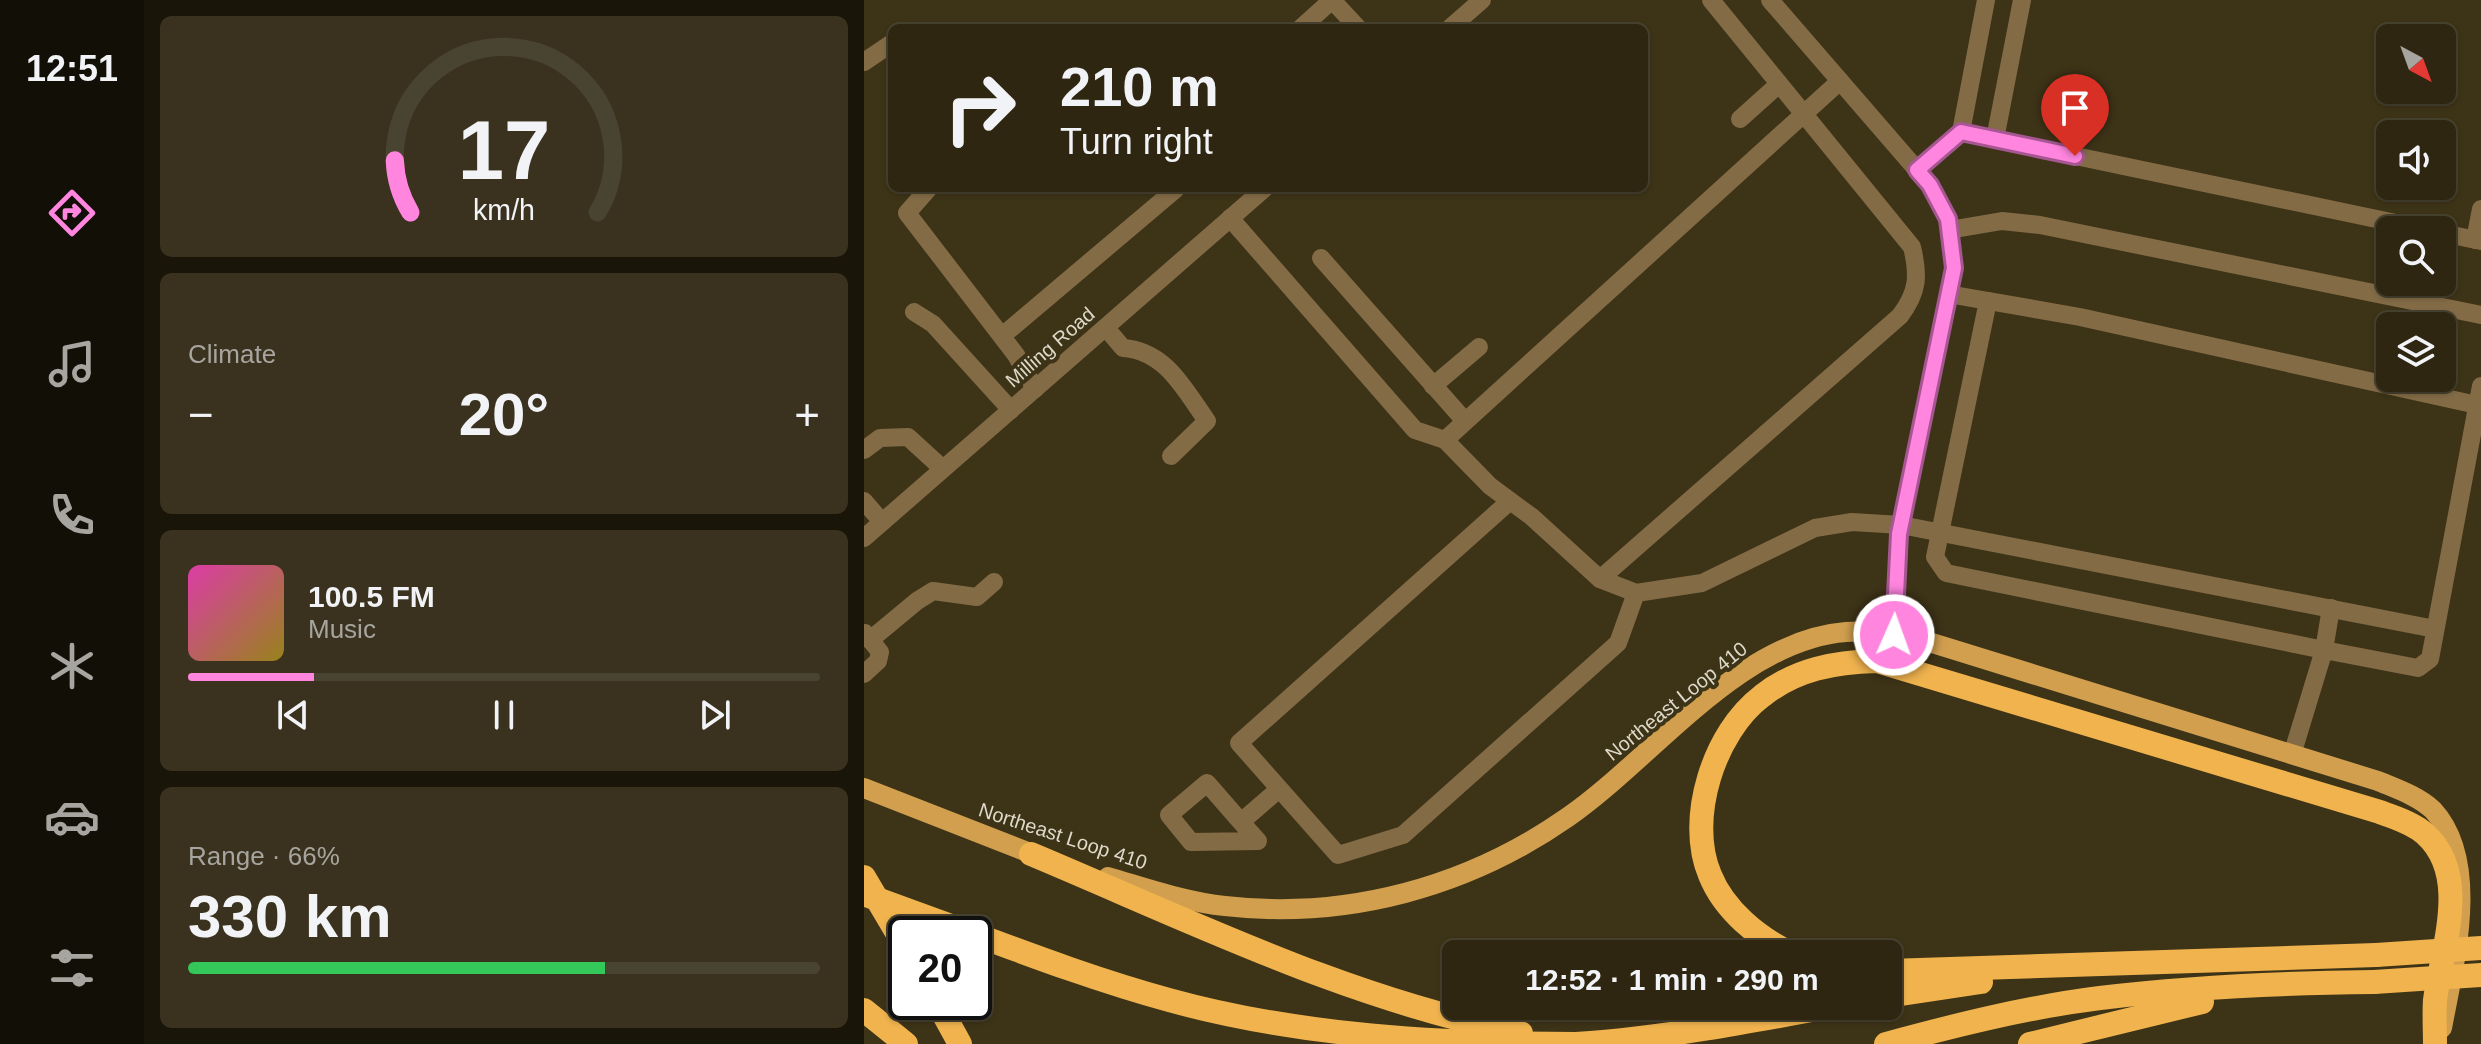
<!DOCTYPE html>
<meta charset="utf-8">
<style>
body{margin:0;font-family:Arial,sans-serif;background:#3a321f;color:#f1f3f6;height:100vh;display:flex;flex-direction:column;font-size:30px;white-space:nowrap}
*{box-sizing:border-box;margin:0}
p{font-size:26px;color:#a7a59f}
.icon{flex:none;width:44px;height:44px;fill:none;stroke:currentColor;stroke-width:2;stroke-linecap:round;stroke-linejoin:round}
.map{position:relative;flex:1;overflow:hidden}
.side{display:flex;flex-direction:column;gap:16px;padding:16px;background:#191509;width:720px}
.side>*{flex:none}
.banner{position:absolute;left:24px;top:24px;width:760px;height:168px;border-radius:12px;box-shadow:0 2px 6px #0004,0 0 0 2px #494331;background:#2e2611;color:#f1f3f6;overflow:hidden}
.needle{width:52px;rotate:139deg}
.fabs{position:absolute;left:1512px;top:24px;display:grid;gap:16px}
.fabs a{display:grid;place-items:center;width:80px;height:80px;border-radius:12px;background:#2e2611;box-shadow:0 2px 6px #0004,0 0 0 2px #494331;font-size:40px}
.speed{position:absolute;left:24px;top:916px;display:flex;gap:16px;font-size:40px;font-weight:700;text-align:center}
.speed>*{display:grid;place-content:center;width:104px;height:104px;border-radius:50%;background:#2e2611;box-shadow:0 2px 6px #0004,0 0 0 2px #494331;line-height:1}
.speed .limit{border:4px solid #111;border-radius:12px;background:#fff;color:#111}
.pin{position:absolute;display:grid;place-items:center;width:68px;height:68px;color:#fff;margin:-82px -34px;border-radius:50% 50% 50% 0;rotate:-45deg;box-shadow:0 0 8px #0007}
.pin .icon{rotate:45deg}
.me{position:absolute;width:88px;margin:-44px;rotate:2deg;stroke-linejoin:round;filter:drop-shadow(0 0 6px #0008)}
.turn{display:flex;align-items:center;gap:28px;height:168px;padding:0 40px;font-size:36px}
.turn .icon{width:104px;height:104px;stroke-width:2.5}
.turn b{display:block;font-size:56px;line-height:68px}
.big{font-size:60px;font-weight:700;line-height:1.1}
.side .widget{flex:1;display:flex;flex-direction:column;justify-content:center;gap:12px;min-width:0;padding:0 28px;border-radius:12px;background:#3a321f}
.side .dial{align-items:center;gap:0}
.dial svg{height:208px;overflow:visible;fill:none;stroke:#494331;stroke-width:7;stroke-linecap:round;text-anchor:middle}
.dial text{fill:#f1f3f6;stroke:none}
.song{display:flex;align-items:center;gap:24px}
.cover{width:96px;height:96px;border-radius:12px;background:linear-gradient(135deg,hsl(320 70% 55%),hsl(50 70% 35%))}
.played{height:8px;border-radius:4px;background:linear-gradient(90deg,#ff85df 20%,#494331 20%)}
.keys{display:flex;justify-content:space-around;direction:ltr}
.heat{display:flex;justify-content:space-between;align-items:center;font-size:44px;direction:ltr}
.charge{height:12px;border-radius:6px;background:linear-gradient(90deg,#34c759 66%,#494331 0)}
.trip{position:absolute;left:578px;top:940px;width:460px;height:80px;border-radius:12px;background:#2e2611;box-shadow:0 2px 6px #0004,0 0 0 2px #494331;font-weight:700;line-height:80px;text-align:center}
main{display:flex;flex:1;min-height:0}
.tabs{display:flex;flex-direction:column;width:144px;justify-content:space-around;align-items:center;background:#120f07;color:#a7a59f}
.tabs .icon{width:56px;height:56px}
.tabs .selected{color:#ff85df}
.tabs b{font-size:36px;color:#f1f3f6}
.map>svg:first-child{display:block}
</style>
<main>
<nav class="tabs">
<b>12:51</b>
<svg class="icon selected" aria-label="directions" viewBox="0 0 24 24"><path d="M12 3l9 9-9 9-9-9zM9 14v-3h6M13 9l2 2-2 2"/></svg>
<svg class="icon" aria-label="music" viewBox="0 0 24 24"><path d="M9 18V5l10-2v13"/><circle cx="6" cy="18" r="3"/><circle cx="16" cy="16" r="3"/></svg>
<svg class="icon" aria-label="phone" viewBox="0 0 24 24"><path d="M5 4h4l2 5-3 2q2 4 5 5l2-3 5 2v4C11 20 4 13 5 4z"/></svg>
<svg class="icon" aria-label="climate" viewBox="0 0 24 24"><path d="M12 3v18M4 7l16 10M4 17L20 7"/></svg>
<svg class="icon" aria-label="car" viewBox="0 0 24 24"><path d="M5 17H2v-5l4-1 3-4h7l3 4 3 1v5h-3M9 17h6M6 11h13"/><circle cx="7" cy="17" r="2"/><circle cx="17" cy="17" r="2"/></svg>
<svg class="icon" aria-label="filters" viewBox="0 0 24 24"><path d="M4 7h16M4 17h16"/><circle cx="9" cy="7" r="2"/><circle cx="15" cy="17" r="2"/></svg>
</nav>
<section class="side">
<div class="widget dial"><svg viewBox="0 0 100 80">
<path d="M14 69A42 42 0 1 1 86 69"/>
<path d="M14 69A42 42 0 0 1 8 49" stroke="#ff85df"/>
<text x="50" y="56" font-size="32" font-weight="700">17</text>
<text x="50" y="72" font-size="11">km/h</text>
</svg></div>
<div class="widget"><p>Climate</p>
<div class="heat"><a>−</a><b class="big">20°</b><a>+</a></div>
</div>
<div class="widget">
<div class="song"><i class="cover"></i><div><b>100.5 FM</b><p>Music</p></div></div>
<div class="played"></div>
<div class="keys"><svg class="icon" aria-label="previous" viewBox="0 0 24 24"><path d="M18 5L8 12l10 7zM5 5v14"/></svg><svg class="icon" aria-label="pause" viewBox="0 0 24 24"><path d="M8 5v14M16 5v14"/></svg><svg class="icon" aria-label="next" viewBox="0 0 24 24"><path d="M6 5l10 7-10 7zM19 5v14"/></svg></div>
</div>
<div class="widget"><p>Range · 66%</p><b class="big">330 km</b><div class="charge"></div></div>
</section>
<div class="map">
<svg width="1617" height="1044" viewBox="0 0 1617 1044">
<rect width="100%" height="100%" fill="#3d3317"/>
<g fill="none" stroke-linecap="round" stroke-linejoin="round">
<g stroke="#836b46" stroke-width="18">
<polyline points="468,0 494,28"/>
<polyline points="906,0 1066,185 1084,219 1090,268 1035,534 1030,635"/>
<polyline points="437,28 468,0"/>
<polyline points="586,28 618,0"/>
<polyline points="0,62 28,43"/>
<polyline points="976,81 581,440 626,486 668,517 736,579 772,593 838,583 951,528 988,522 1037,525 1571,629"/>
<polyline points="876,119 915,84"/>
<polyline points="1097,132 1565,230"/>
<polyline points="1131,139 1158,0"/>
<polyline points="1053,170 1097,132 1122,0"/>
<polyline points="65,188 43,213 152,355 171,389"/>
<polyline points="366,218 551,430 581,440"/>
<polyline points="1085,230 1138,221 1176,225 1617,315"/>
<polyline points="1578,233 1617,241"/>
<polyline points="1611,240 1617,209"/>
<polyline points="457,258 601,421"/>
<polyline points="1084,294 1216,317 1613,405"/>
<polyline points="1124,301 1071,557 1082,573 1460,650 1467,608"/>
<polyline points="50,312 69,324 147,410"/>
<path d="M242 328 259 348C302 351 320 389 343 421L307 456"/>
<polyline points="138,336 312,189"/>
<polyline points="569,386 615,347"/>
<polyline points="0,450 16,438 44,437 79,469"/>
<polyline points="0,501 18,522"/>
<polyline points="646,501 375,743 474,855 539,835 754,643 772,593"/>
<polyline points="0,538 401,188"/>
<path d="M736 579 1036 316C1054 292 1055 276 1048 247L847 0"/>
<polyline points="6,640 53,601 69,591 113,597 130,582"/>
<polyline points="0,674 14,661 16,652 1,633"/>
<polyline points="1428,755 1460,650 1554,668 1566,659 1617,386"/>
<polyline points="377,822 394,841 327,842 305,815 343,783 377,822 414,790"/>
</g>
<g stroke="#d19f4e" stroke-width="20">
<polyline points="0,788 179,858"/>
<path d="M244 877C282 888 322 902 361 906 483 920 604 887 704 817 788 759 875 640 982 632 1011 630 1037 636 1065 642L1514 781C1533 789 1554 796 1569 810 1617 862 1590 963 1578 1028"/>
</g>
<g stroke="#f0b34e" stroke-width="24">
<path d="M167 854C327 921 486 1000 657 1033"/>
<polyline points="2,895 109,934"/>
<path d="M110 934C174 958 239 982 305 1000 435 1036 578 1044 712 1044 799 1038 884 1022 969 1006"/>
<path d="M928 954C894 938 860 910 846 875 822 819 850 732 898 696 932 669 971 662 1013 661L1516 812C1531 818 1549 823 1561 834 1607 875 1578 948 1571 1000 1570 1015 1571 1030 1571 1044"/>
<polyline points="1024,971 1512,955"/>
<polyline points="1024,996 1117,982"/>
<polyline points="73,1002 96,1044"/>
<polyline points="0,1010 42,1044"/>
<path d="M1022 1044C1092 1025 1164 1007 1236 998 1327 987 1419 983 1510 982"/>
<polyline points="1166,1044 1338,1002"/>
</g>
<g stroke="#f0b34e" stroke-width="24">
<polyline points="0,877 42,948"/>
<polyline points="1512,955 1617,948"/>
<polyline points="1510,982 1617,975"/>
</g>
</g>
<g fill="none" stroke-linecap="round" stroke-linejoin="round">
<defs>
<polyline id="route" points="1030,635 1035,534 1090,268 1084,219 1066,185 1053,170 1097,132 1211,156"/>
</defs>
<use href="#route" stroke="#a65691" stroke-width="20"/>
<use href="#route" stroke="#ff85df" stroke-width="14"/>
</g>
<g text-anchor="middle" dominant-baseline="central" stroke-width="8" stroke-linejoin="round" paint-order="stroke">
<g font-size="20" fill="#ded9c9" stroke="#3d3317">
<text transform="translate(186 347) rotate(-41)">Milling Road</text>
<text transform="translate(812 701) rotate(-39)">Northeast Loop 410</text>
<text transform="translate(199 836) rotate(18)">Northeast Loop 410</text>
</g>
</g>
</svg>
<div class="fabs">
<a><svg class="needle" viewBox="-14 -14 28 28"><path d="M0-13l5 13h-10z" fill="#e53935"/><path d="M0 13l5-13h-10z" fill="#a7a59f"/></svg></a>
<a><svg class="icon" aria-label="sound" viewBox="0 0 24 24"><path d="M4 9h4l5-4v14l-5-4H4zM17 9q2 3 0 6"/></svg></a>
<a><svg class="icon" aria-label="search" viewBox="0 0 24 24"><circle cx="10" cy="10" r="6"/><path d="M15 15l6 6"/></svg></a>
<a><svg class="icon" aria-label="layers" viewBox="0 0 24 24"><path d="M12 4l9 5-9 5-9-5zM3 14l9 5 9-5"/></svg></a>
</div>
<div class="speed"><div class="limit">20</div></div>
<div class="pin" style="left:1211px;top:156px;background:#d93025"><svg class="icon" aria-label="arrive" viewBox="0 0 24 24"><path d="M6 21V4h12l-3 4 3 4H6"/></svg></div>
<svg class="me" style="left:1030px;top:635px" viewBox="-20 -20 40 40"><circle r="17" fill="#ff85df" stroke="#fff" stroke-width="3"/><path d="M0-11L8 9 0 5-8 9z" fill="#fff"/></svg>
<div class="trip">12:52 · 1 min · 290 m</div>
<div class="banner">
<div class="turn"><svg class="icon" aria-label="right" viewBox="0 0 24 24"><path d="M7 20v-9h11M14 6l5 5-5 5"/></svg><div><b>210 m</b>Turn right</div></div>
</div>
</div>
</main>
